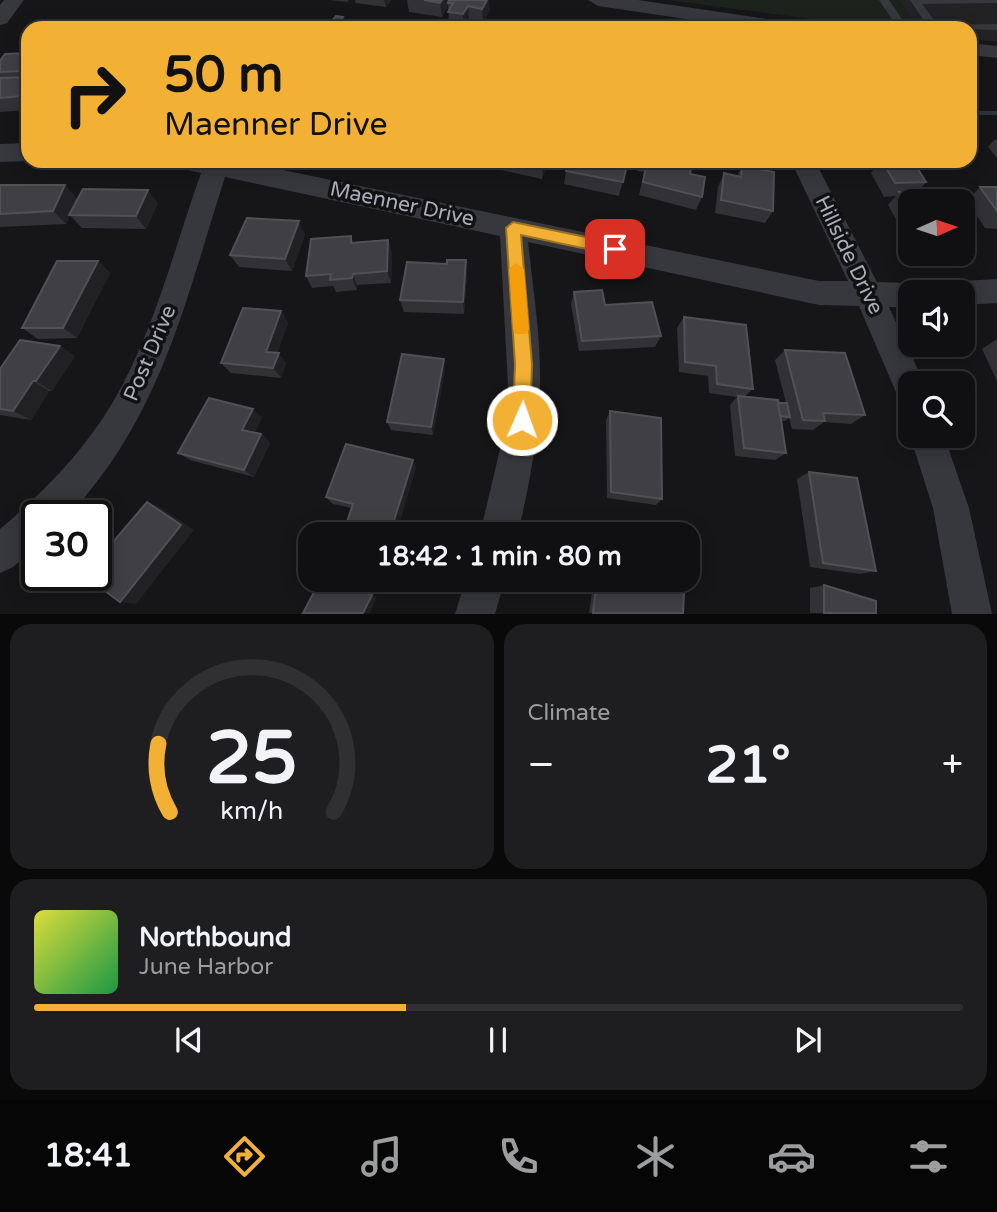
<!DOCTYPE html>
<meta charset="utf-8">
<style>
body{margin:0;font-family:"Varela Round",sans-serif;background:#1e1e20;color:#f1f3f6;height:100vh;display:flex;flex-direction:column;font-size:26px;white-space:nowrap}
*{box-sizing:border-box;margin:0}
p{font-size:23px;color:#9c9d9f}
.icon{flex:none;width:38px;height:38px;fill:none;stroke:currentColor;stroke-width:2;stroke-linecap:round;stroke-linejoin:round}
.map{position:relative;height:614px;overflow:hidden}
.panel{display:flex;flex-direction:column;gap:10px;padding:10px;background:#09090a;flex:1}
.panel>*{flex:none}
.top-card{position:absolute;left:21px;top:21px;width:956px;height:147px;border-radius:21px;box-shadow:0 4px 18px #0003,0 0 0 2px #303032;background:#f2b134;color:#111;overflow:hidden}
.needle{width:46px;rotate:87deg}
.buttons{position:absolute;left:898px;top:189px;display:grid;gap:14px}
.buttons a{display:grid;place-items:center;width:77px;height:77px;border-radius:14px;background:#101012;box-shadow:0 4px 18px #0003,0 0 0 2px #303032;font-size:35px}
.speed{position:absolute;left:21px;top:500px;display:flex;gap:14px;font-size:35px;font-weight:700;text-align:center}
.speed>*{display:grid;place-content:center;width:91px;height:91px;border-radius:50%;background:#101012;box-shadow:0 4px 18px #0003,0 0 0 2px #303032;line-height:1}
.speed .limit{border:4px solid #111;border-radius:10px;background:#fff;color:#111}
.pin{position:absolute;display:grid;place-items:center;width:60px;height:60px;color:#fff;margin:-30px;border-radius:14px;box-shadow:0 4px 10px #0006}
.me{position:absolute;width:77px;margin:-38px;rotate:2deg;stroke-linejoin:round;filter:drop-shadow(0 0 5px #0008)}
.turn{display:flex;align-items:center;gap:24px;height:147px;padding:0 28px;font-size:32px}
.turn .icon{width:91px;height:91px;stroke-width:2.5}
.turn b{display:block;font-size:49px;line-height:60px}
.big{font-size:52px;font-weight:800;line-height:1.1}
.panel .widget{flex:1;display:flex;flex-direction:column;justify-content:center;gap:10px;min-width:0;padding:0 24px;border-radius:21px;background:#1e1e20}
.panel .dial{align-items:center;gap:0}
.dial svg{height:182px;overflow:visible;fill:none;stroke:#303032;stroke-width:7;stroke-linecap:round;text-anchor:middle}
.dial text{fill:#f1f3f6;stroke:none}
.song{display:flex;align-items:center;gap:21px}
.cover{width:84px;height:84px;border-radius:10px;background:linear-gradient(135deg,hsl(60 70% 55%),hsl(140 70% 35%))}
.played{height:7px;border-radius:4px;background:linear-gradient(90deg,#f2b134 40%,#303032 40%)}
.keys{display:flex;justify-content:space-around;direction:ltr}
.heat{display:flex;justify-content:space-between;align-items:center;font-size:38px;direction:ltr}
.panel .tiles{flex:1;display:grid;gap:10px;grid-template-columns:1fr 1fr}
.widget:last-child{grid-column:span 2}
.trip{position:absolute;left:298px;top:522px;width:402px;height:70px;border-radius:21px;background:#101012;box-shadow:0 4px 18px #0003,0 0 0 2px #303032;font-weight:800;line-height:70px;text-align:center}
.tab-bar{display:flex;height:112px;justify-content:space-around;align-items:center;background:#060607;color:#9c9d9f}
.tab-bar .icon{width:49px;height:49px}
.tab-bar .on{color:#f2b134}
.tab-bar b{font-size:32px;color:#f1f3f6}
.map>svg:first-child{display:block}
</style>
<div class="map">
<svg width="997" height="614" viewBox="0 0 997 614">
<rect width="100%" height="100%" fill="#161618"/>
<polygon fill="#222225" points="898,0 997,0 997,42 970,39 970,28 919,28"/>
<polygon fill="#1c231d" points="668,0 898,0 919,28 879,28"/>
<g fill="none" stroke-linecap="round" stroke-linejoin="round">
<g fill="#2c353c" fill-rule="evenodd">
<polygon points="119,24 186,26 189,28 72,28 75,26"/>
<rect x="970" y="111" width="27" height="4"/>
</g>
<g fill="#37383d" fill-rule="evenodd">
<polygon points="879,0 889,0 908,28 898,28"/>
<polygon points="910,0 997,0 997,3 922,4 938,25 997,24 997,30 929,28"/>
</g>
<g fill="#37383d" fill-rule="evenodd">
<polygon points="4,0 24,0 7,23 0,25 0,5"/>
<polygon points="588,0 638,0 788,22 795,24 798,28 747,28 598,6"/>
<polygon points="970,43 997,46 997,58 970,55"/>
<polygon points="28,143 28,161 0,162 0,144"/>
<path d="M171 161H236L254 164 819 281H848L791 161H815L877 282 910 283 920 286 923 292H910V307H889L924 383H910V403L899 399 859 306 819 305 528 242C533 289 541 338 540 386 539 436 529 485 518 534H480L500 449 508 385 500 236 225 177C185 302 161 417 68 516H37V547L13 567 0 573V529C43 493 84 451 113 402 154 332 174 249 201 173L174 167Z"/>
<polygon points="997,279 997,303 962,305 962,292 948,292 952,284 962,281"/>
<polygon points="910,436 944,436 969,508 992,614 952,614 933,508"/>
<polygon points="466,579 505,579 495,614 455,614"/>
</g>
</g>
<g fill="#323236">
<polygon points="330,0 349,0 347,2"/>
<polygon points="355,0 391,0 386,7 355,3"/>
<polygon points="407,0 449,0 490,10 483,23 469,20 464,28 461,28 449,26 448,5 442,17 409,12"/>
<polygon points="343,17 345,25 343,28 333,28 331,22"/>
<polygon points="28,53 28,110 0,112 0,72"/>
<polygon points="994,140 997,140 997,157 996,157 988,147"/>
<polygon points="448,161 471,161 470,165"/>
<polygon points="488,161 548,161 542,179 488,167"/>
<polygon points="628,161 619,196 564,184 566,171"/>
<polygon points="639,161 658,161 690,174 702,197 696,210 639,195 644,172 637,171"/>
<polygon points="880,161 913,161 926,182 910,201 910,231 903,232 888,205 896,196 884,197 871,173"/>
<polygon points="742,166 773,211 765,223 715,213 718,187 724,173 737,176"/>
<polygon points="0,185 65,185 77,199 74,206 158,203 146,229 82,228 70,215 66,224 0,227"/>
<polygon points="980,187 997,187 997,229 985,228 967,201"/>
<polygon points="305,234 292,271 239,267 230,255"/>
<polygon points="351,236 353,242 388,240 392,253 391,283 357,285 357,290 336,292 333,286 312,288 306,276"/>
<polygon points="98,261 110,273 77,338 38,339 22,328"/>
<polygon points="447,264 467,273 464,314 404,312 400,300"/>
<polygon points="574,292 605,305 661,336 655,347 579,351 571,304"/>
<polygon points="281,311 288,323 277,353 286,363 281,378 231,373 221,363"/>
<polygon points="684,317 753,389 745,396 786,403 775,360 785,350 865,415 851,424 824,422 813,430 792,429 789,418 785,421 781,421 786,453 775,460 735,456 730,405 737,397 709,393 708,376 679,372 677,328"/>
<polygon points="997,339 997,381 982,349"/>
<polygon points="60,346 75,356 52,391 49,391 31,420 0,415 0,369"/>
<polygon points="445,369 433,435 391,430 387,422"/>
<polygon points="610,411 662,499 656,505 607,498 606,420"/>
<polygon points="262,417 254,433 261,434 270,443 254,477 190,460 178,453"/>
<polygon points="416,467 396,534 380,534 353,527 347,522 352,508 333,504 326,497"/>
<polygon points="809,472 876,571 860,574 810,567 797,479"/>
<polygon points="605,522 652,534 600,534 600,527"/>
<polygon points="594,579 649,579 648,585 683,613 589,613"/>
<polygon points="824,585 876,613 810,613 810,588"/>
</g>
<g fill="#212124">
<polygon points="384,0 391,0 386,7"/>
<polygon points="442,0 449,0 448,5 442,17 440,3"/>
<polygon points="487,0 489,0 490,10 483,23 482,9"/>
<polygon points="468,6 469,20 464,28 463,14"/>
<polygon points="343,17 345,25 343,28 340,28 339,23"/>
<polygon points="28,64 28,76 24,71"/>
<polygon points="28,86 28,102 22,96"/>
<polygon points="545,161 548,161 542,179 543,166"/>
<polygon points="65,185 77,199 66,224 53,211"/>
<polygon points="148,190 158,203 146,229 136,216"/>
<polygon points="299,221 305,234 292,271 285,259"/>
<polygon points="388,240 392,253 391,283 387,271"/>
<polygon points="466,260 467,273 464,314 463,302"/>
<polygon points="98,261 110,273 77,338 63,328"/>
<polygon points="353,274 357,285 357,290 352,278"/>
<polygon points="281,311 288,323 274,362 266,352"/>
<polygon points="60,346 75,356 52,391 36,381"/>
<polygon points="279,353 286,363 281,378 273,368"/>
<polygon points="444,359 445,369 433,435 431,427"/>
<polygon points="33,381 49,391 31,420 13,411"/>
<polygon points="253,409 262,417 251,438 242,430"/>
<polygon points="261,434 270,443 254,477 244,470"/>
<polygon points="413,460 416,467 396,534 391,534 390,533"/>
<polygon points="147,502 161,508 194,530 136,604 120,602"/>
<polygon points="372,595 377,597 370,613 363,613"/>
</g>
<g fill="#3f3f44" stroke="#4f5156" stroke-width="2">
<polygon points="424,0 442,0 440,3"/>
<polygon points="449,0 487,0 482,9 468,6 463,14 448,12 453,3 448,3"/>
<polygon points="336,16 343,17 339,23 331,22"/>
<polygon points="386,23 395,24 392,28 383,28"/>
<polygon points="28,53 28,64 24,71 0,72 0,61 5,54"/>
<polygon points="28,77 28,86 22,96 0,98 0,78"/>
<polygon points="520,161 545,161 543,166"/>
<polygon points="569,161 628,161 623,182 566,171"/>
<polygon points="647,161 658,161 691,168 690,174 705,177 702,197 643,182"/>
<polygon points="882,161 913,161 926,182 895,183"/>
<polygon points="742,166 774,172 773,211 721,200 724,173 741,177"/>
<polygon points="0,185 65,185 53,211 0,214"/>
<polygon points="980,187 997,187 997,211"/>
<polygon points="83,189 148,190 136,216 69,215"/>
<polygon points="948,190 956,201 910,201 910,210 899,192"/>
<polygon points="247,218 299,221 285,259 230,255"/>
<polygon points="351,236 351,243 388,240 387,271 353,274 352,278 330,280 331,274 306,276 311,239"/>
<polygon points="447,260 466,260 463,302 400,300 407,262 447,264"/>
<polygon points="57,261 98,261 63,328 22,328"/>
<polygon points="602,290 605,305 652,302 661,336 582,341 574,292"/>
<polygon points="243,308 281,311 266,352 279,353 273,368 221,363"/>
<polygon points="684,317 746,325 753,389 717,384 716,366 685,362"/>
<polygon points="20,340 60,346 36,381 33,381 13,411 0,409 0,369"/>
<polygon points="785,350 845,353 865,415 823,413 825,421 803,420"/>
<polygon points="402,354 444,359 431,427 387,422"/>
<polygon points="738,396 778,400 786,453 744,448"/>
<polygon points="209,398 253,409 242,430 261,434 244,470 178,453"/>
<polygon points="778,403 787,403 790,417 780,416"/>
<polygon points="610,411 661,418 662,499 611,492"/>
<polygon points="346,444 413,460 390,533 347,522 353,504 326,497"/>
<polygon points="809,472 857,478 876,571 823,563"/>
<polygon points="147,502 181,525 120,602 85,576 96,576 96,562"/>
<polygon points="605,522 652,534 603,534"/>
<polygon points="321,579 337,579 372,595 363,613 303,613"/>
<polygon points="597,579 649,579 648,585 684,593 683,613 593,613"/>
<polygon points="824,585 876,601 876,613 824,613"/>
</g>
<polygon fill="#f2b134" stroke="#9d7322" stroke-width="2" points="513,222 615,243 623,249 615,255 521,235 532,364 530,420 528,426 522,428 515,426 513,420 515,364 506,228"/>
<polygon fill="#f59e0b" points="516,263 524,269 529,329 527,334 515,334 513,329 509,269"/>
<g text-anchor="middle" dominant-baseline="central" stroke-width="7" stroke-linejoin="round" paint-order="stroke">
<g font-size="21" fill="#a8adb8" stroke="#111113">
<text transform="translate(402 204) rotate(12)">Maenner Drive</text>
<text transform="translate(849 255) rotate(64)">Hillside Drive</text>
<text transform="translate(150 353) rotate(-67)">Post Drive</text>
</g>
</g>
</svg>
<div class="buttons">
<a><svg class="needle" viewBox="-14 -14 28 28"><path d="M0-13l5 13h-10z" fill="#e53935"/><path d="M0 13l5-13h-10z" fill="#9c9d9f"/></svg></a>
<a><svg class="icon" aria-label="sound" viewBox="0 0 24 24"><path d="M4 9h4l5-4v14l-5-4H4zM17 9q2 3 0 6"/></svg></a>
<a><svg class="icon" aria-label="search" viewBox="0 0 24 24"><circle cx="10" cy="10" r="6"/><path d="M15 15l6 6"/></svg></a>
</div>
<div class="speed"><div class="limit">30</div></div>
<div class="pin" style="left:615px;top:249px;background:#d93025"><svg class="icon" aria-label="arrive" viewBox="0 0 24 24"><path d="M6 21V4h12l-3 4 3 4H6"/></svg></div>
<svg class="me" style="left:522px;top:420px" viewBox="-20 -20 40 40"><circle r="17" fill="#f2b134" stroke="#fff" stroke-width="3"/><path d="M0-11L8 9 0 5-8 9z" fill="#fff"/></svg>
<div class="trip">18:42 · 1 min · 80 m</div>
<div class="top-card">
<div class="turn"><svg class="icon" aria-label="right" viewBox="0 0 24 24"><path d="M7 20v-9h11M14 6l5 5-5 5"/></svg><div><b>50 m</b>Maenner Drive</div></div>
</div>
</div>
<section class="panel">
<div class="tiles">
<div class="widget dial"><svg viewBox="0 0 100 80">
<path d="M14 69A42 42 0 1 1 86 69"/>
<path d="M14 69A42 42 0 0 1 9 39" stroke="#f2b134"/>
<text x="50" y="56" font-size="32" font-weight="700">25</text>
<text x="50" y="72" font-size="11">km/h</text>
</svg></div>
<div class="widget"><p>Climate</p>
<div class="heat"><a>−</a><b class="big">21°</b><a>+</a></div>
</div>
<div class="widget">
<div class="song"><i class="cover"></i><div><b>Northbound</b><p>June Harbor</p></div></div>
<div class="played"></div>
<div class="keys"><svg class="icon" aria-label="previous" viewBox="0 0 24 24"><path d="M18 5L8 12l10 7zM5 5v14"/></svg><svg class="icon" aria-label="pause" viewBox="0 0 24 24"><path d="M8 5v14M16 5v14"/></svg><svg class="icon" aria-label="next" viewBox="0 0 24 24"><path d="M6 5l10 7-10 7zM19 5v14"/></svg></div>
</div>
</div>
</section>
<nav class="tab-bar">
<b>18:41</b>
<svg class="icon on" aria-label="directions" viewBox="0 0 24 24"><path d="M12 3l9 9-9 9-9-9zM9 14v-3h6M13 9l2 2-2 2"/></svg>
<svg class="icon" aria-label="music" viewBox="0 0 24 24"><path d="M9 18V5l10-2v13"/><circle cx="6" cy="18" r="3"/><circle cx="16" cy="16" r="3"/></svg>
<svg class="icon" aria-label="phone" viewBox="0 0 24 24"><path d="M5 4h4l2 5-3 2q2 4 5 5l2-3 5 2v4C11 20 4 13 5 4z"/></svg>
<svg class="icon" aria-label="climate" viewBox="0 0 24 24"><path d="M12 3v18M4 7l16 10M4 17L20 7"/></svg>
<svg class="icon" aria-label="car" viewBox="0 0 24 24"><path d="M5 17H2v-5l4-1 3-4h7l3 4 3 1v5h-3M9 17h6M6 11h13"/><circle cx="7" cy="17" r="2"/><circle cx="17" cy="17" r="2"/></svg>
<svg class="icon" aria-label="filters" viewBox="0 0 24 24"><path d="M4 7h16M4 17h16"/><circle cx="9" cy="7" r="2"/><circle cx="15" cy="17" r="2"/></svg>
</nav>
